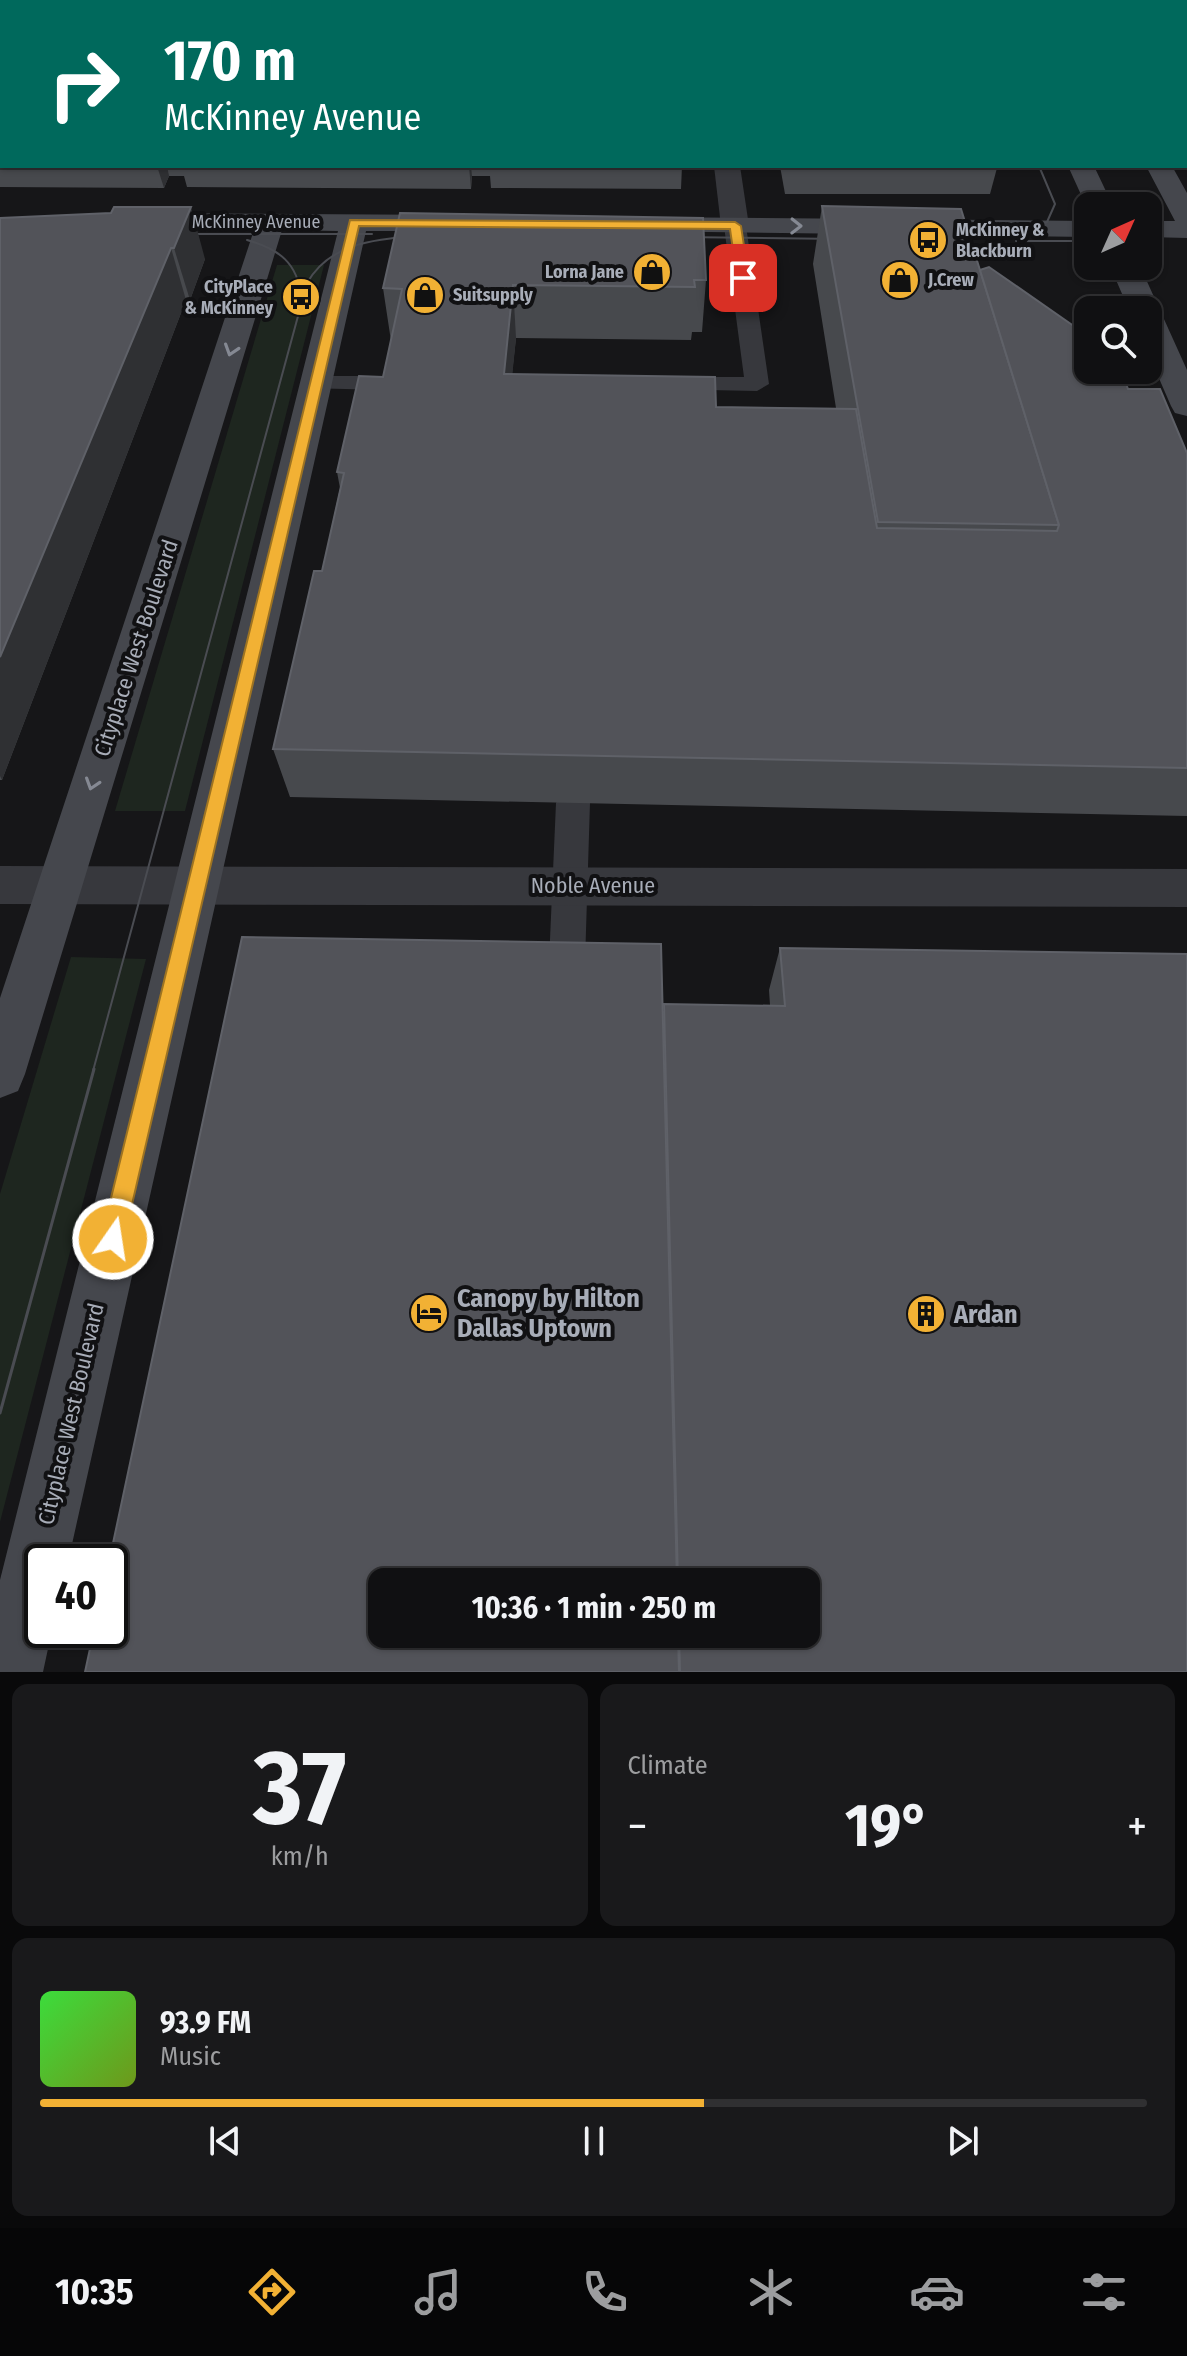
<!DOCTYPE html>
<meta charset="utf-8">
<style>
body{margin:0;font-family:"Fira Sans Condensed",sans-serif;background:#19191b;color:#f1f3f6;height:100vh;display:flex;flex-direction:column;font-size:30px;white-space:nowrap}
*{box-sizing:border-box;margin:0}
p{font-size:26px;color:#9c9d9f}
.icon{flex:none;width:44px;height:44px;fill:none;stroke:currentColor;stroke-width:2;stroke-linecap:round;stroke-linejoin:round}
.map{position:relative;height:1672px;overflow:hidden}
.sheet{display:flex;flex-direction:column;gap:12px;padding:12px;background:#09090a;flex:1}
.sheet>*{flex:none}
.guide{position:absolute;left:0px;top:0px;width:1188px;height:168px;box-shadow:0 2px 6px #0004,0 0 0 2px #303032;background:#00695c;color:#fff;overflow:hidden}
.needle{width:52px;rotate:45deg}
.tools{position:absolute;left:1074px;top:192px;display:grid;gap:16px}
.tools a{display:grid;place-items:center;width:88px;height:88px;border-radius:16px;background:#101012;box-shadow:0 2px 6px #0004,0 0 0 2px #303032;font-size:40px}
.speed{position:absolute;left:24px;top:1544px;display:flex;gap:16px;font-size:40px;font-weight:700;text-align:center}
.speed>*{display:grid;place-content:center;width:104px;height:104px;border-radius:50%;background:#101012;box-shadow:0 2px 6px #0004,0 0 0 2px #303032;line-height:1}
.speed .limit{border:4px solid #111;border-radius:12px;background:#fff;color:#111}
.pin{position:absolute;display:grid;place-items:center;width:68px;height:68px;color:#fff;margin:-34px;border-radius:16px;box-shadow:0 4px 12px #0006}
.me{position:absolute;width:88px;margin:-44px;rotate:13deg;stroke-linejoin:round;filter:drop-shadow(0 0 6px #0008)}
.turn{display:flex;align-items:center;gap:28px;height:168px;padding:0 32px;font-size:36px}
.turn .icon{width:104px;height:104px;stroke-width:2.5}
.turn b{display:block;font-size:56px;line-height:68px}
.big{font-size:60px;font-weight:700;line-height:1.1}
.sheet .tile{flex:1;display:flex;flex-direction:column;justify-content:center;gap:12px;min-width:0;padding:0 28px;border-radius:16px;background:#19191b}
.sheet .dial{align-items:center;gap:0}
.dial b{font-size:104px;line-height:1}
.song{display:flex;align-items:center;gap:24px}
.cover{width:96px;height:96px;border-radius:12px;background:linear-gradient(135deg,hsl(120 70% 55%),hsl(80 70% 35%))}
.played{height:8px;border-radius:4px;background:linear-gradient(90deg,#f2b134 60%,#303032 60%)}
.keys{display:flex;justify-content:space-around;direction:ltr}
.heat{display:flex;justify-content:space-between;align-items:center;font-size:44px;direction:ltr}
.sheet .tiles{flex:1;display:grid;gap:12px;grid-template-columns:1fr 1fr}
.tile:last-child{grid-column:span 2}
.trip{position:absolute;left:368px;top:1568px;width:452px;height:80px;border-radius:16px;background:#101012;box-shadow:0 2px 6px #0004,0 0 0 2px #303032;font-weight:700;line-height:80px;text-align:center}
.dock{display:flex;height:128px;justify-content:space-around;align-items:center;background:#060607;color:#9c9d9f}
.dock .icon{width:56px;height:56px}
.dock .on{color:#f2b134}
.dock b{font-size:36px;color:#f1f3f6}
.map>svg:first-child{display:block}
</style>
<div class="map">
<svg width="1187" height="1672" viewBox="0 0 1187 1672">
<rect width="100%" height="100%" fill="#161618"/>
<g fill="#1e261f">
<polygon points="277,265 324,265 185,811 115,811"/>
<polygon points="71,957 146,959 0,1522 0,1194"/>
</g>
<g fill="none" stroke-linecap="round" stroke-linejoin="round">
<g fill="#37383d" fill-rule="evenodd">
<polygon points="735,220 746,226 769,384 757,391 660,389 657,384 660,379 669,377 744,377 724,226"/>
<polygon points="314,376 385,376 397,383 385,390 305,388 302,383 305,378"/>
<polygon points="573,790 585,794 590,803 585,962 580,973 567,978 554,973 549,962 556,803 561,794"/>
</g>
<g fill="#37383d" fill-rule="evenodd">
<polygon points="34,0 57,0 33,2"/>
<rect x="698" y="0" width="22" height="2"/>
<polygon points="0,50 2,50 0,67"/>
<polygon points="714,166 740,166 749,226 745,232 725,232 721,226"/>
<polygon points="0,866 1187,869 1187,907 0,904"/>
</g>
<g fill="#45474d" fill-rule="evenodd">
<polygon points="992,0 1014,0 1015,2 993,2"/>
<polygon points="1059,0 1081,0 1082,2 1060,2"/>
<polygon points="1068,166 1094,166 1113,206 1088,206 1088,210"/>
<polygon points="1146,166 1172,166 1187,193 1187,238 1148,237 1148,221 1175,221"/>
<polygon points="134,213 458,215 468,217 472,223 468,229 458,231 366,231 68,1562 42,1562 42,1630 52,1630 43,1672 0,1672 0,1580 338,231 282,230 25,1074 18,1091 0,1098 0,998 254,230 124,227 120,221 124,215"/>
<polygon points="642,217 1088,221 1088,237 632,231 628,225 632,219"/>
<polygon points="1110,266 1140,266 1187,370 1187,416 1175,413 1171,406 1148,353 1148,310 1129,310"/>
</g>
<g stroke="#4a4c52" stroke-width="2">
<polyline points="176,234 372,234"/>
<polyline points="680,237 840,239"/>
<path d="M247 240C279 249 298 263 301 297"/>
<polyline points="948,240 1016,234 1047,222 1055,204 1039,166"/>
<polyline points="1016,241 1077,241"/>
<path d="M93 1071 307 283C330 243 373 240 415 236"/>
</g>
<polyline stroke="#4a4c52" stroke-width="3" points="0,1413 94,1069"/>
</g>
<g fill="#47494d" fill-rule="evenodd">
<polygon points="1119,0 1187,0 1187,121 1186,2 1120,2"/>
<polygon points="2,74 2,166 682,166 681,189 491,188 490,176 472,176 471,189 187,187 184,176 169,176 164,188 0,187 0,76"/>
<polygon points="780,166 996,166 997,168 990,194 785,194"/>
<polygon points="822,206 980,270 1129,370 1125,380 1128,389 1187,453 1187,816 290,797 273,749 322,571 340,488 337,472 383,377 391,341 383,288 706,280 702,332 692,332 691,340 516,338 512,374 716,407 836,408 813,264"/>
<polygon points="111,213 205,259 190,300 186,300 2,780 0,780 0,218"/>
<path d="M780 948 1187 1672H85L663 1011 770 1005 769 990ZM806 1582V1634H382Z"/>
</g>
<g fill="#2f3033">
<polygon points="157,166 167,166 169,176 164,188"/>
<polygon points="469,166 471,166 472,176 471,189"/>
<polygon points="191,207 205,259 190,300 174,248"/>
<polygon points="171,248 186,300 2,780 0,776 0,657"/>
<polygon points="513,285 516,338 507,427 504,374"/>
<polygon points="1121,370 1129,370 1108,419"/>
</g>
<g fill="#525359" stroke="#5f6168" stroke-width="2">
<polygon points="47,0 674,0 674,2 46,2"/>
<polygon points="759,0 934,0 935,2 759,2"/>
<polygon points="1186,12 1187,12 1187,41 1186,39"/>
<polygon points="2,74 2,144 0,144 0,76"/>
<polygon points="788,166 996,166 997,168 789,168"/>
<polygon points="822,206 961,209 1059,525 878,522"/>
<polygon points="114,207 191,207 174,248 171,248 0,657 0,218 111,213"/>
<polygon points="400,213 703,218 706,280 694,280 695,287 513,285 504,374 715,377 716,407 856,409 877,528 1057,531 1059,525 980,270 989,267 1088,336 1088,370 1121,370 1128,389 1160,389 1187,453 1187,768 273,749 314,571 322,571 344,473 337,472 359,376 383,377 402,289 383,288"/>
<polygon points="242,937 661,944 677,1582 382,1582 382,1634 678,1634 679,1672 85,1672 94,1630 110,1630 110,1562 109,1562"/>
<polygon points="780,948 1187,954 1187,1672 680,1672 679,1634 806,1634 806,1582 678,1582 664,1004 785,1006"/>
</g>
<defs><path id="oneway-chevron" d="M-2-3.5L2.5 0L-2 3.5" fill="none" stroke-width="1.6" stroke-linecap="round" stroke-linejoin="round" transform="scale(2)"/></defs>
<g stroke="#858993">
<use href="#oneway-chevron" transform="translate(796 226) rotate(1)"/>
<use href="#oneway-chevron" transform="translate(231 350) rotate(108)"/>
<use href="#oneway-chevron" transform="translate(92 784) rotate(108)"/>
</g>
<polygon fill="#f2b134" stroke="#9d7322" stroke-width="2" points="350,220 735,222 741,226 749,278 743,282 737,278 730,229 359,226 124,1239 121,1247 113,1250 105,1247 101,1239"/>
<defs>
<symbol id="bus-disc" viewBox="-11 -11 22 22"><circle r="9.5" fill="#f2b134" stroke="#111113"/><path d="M-5-6H5V4H4V6H2V4H-2V6H-4V4H-5ZM-3.5-4V0h7V-4ZM-3.5 1.2v1.5H-2V1.2ZM2 1.2v1.5H3.5V1.2Z" fill="#111"/></symbol>
<symbol id="shop-disc" viewBox="-11 -11 22 22"><circle r="9.5" fill="#f2b134" stroke="#111113"/><path d="M-5-2.5h2.3a2.7 3.5 0 0 1 5.4 0H5L5.5 6h-11ZM-1.5-2.5h3a1.5 2.3 0 0 0-3 0Z" fill="#111"/></symbol>
<symbol id="hotel-disc" viewBox="-11 -11 22 22"><circle r="9.5" fill="#f2b134" stroke="#111113"/><path d="M-6-4.5h1.5V1H6V5H4.5V3h-9V5H-6ZM-4 0a1.8 1.8 0 1 1 3.6 0ZM.5 0V-2.5h3Q6-2.5 6 0Z" fill="#111"/></symbol>
<symbol id="building-disc" viewBox="-11 -11 22 22"><circle r="9.5" fill="#f2b134" stroke="#111113"/><path d="M-4-6H4V6H1V3H-1V6H-4ZM-2.5-4.3h1.7v1.8h-1.7ZM.8-4.3h1.7v1.8H.8ZM-2.5-1h1.7V.8h-1.7ZM.8-1h1.7V.8H.8Z" fill="#111"/></symbol>
</defs>
<g fill-rule="evenodd">
<use href="#bus-disc" x="906" y="218" width="44" height="44"/>
<use href="#shop-disc" x="630" y="250" width="44" height="44"/>
<use href="#shop-disc" x="878" y="258" width="44" height="44"/>
<use href="#shop-disc" x="403" y="273" width="44" height="44"/>
<use href="#bus-disc" x="279" y="275" width="44" height="44"/>
<use href="#hotel-disc" x="407" y="1291" width="44" height="44"/>
<use href="#building-disc" x="904" y="1292" width="44" height="44"/>
</g>
<g text-anchor="middle" dominant-baseline="central" stroke-width="8" stroke-linejoin="round" paint-order="stroke">
<g font-size="18" fill="#a8adb8" stroke="#111113">
<text x="256" y="222">McKinney Avenue</text>
</g>
<g font-size="18" font-weight="bold" fill="#a8adb8" stroke="#111113" text-anchor="start">
<text x="956" y="230">McKinney &amp;<tspan x="956" dy="21">Blackburn</tspan></text>
<text x="624" y="272" text-anchor="end">Lorna Jane</text>
<text x="928" y="280">J.Crew</text>
<text x="273" y="287" text-anchor="end">CityPlace<tspan x="273" dy="21">&amp; McKinney</tspan></text>
<text x="453" y="295">Suitsupply</text>
</g>
<g font-size="22" fill="#a8adb8" stroke="#111113">
<text transform="translate(136 648) rotate(-72)">Cityplace West Boulevard</text>
<text x="593" y="885">Noble Avenue</text>
<text transform="translate(71 1414) rotate(-77)">Cityplace West Boulevard</text>
</g>
<g font-size="26" font-weight="bold" fill="#a8adb8" stroke="#111113" text-anchor="start">
<text x="457" y="1298">Canopy by Hilton<tspan x="457" dy="30">Dallas Uptown</tspan></text>
<text x="954" y="1314">Ardan</text>
</g>
</g>
</svg>
<div class="tools">
<a><svg class="needle" viewBox="-14 -14 28 28"><path d="M0-13l5 13h-10z" fill="#e53935"/><path d="M0 13l5-13h-10z" fill="#9c9d9f"/></svg></a>
<a><svg class="icon" aria-label="search" viewBox="0 0 24 24"><circle cx="10" cy="10" r="6"/><path d="M15 15l6 6"/></svg></a>
</div>
<div class="speed"><div class="limit">40</div></div>
<div class="pin" style="left:743px;top:278px;background:#d93025"><svg class="icon" aria-label="arrive" viewBox="0 0 24 24"><path d="M6 21V4h12l-3 4 3 4H6"/></svg></div>
<svg class="me" style="left:113px;top:1239px" viewBox="-20 -20 40 40"><circle r="17" fill="#f2b134" stroke="#fff" stroke-width="3"/><path d="M0-11L8 9 0 5-8 9z" fill="#fff"/></svg>
<div class="trip">10:36 · 1 min · 250 m</div>
<div class="guide">
<div class="turn"><svg class="icon" aria-label="right" viewBox="0 0 24 24"><path d="M7 20v-9h11M14 6l5 5-5 5"/></svg><div><b>170 m</b>McKinney Avenue</div></div>
</div>
</div>
<section class="sheet">
<div class="tiles">
<div class="tile dial"><b>37</b><p>km/h</p></div>
<div class="tile"><p>Climate</p>
<div class="heat"><a>−</a><b class="big">19°</b><a>+</a></div>
</div>
<div class="tile">
<div class="song"><i class="cover"></i><div><b>93.9 FM</b><p>Music</p></div></div>
<div class="played"></div>
<div class="keys"><svg class="icon" aria-label="previous" viewBox="0 0 24 24"><path d="M18 5L8 12l10 7zM5 5v14"/></svg><svg class="icon" aria-label="pause" viewBox="0 0 24 24"><path d="M8 5v14M16 5v14"/></svg><svg class="icon" aria-label="next" viewBox="0 0 24 24"><path d="M6 5l10 7-10 7zM19 5v14"/></svg></div>
</div>
</div>
</section>
<nav class="dock">
<b>10:35</b>
<svg class="icon on" aria-label="directions" viewBox="0 0 24 24"><path d="M12 3l9 9-9 9-9-9zM9 14v-3h6M13 9l2 2-2 2"/></svg>
<svg class="icon" aria-label="music" viewBox="0 0 24 24"><path d="M9 18V5l10-2v13"/><circle cx="6" cy="18" r="3"/><circle cx="16" cy="16" r="3"/></svg>
<svg class="icon" aria-label="phone" viewBox="0 0 24 24"><path d="M5 4h4l2 5-3 2q2 4 5 5l2-3 5 2v4C11 20 4 13 5 4z"/></svg>
<svg class="icon" aria-label="climate" viewBox="0 0 24 24"><path d="M12 3v18M4 7l16 10M4 17L20 7"/></svg>
<svg class="icon" aria-label="car" viewBox="0 0 24 24"><path d="M5 17H2v-5l4-1 3-4h7l3 4 3 1v5h-3M9 17h6M6 11h13"/><circle cx="7" cy="17" r="2"/><circle cx="17" cy="17" r="2"/></svg>
<svg class="icon" aria-label="filters" viewBox="0 0 24 24"><path d="M4 7h16M4 17h16"/><circle cx="9" cy="7" r="2"/><circle cx="15" cy="17" r="2"/></svg>
</nav>
